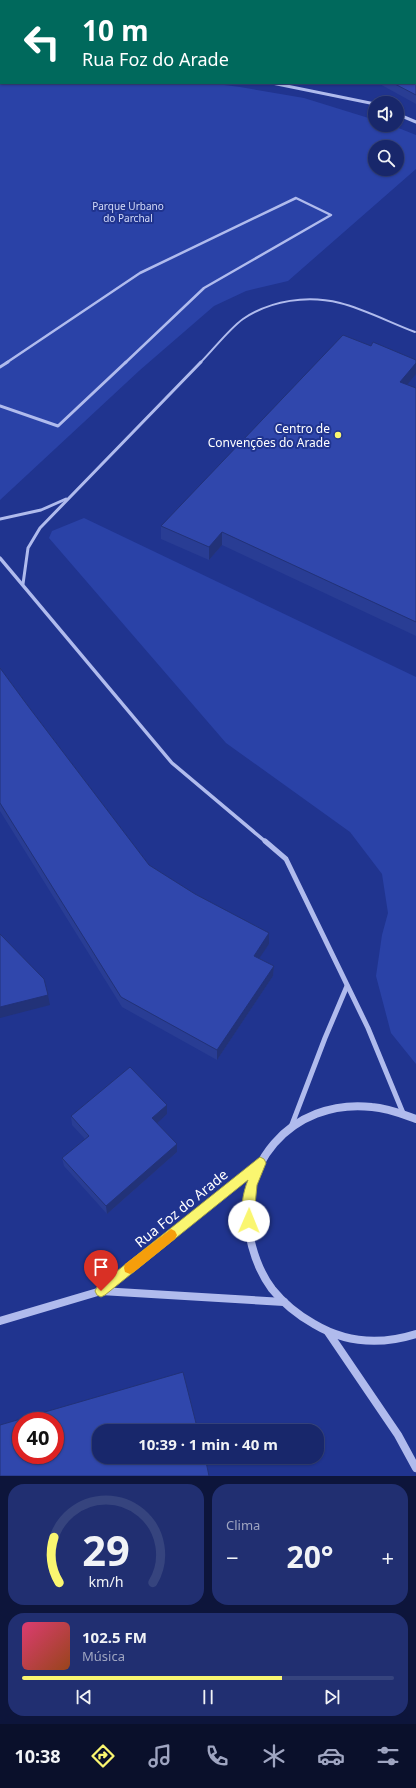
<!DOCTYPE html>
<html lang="pt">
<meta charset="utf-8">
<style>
body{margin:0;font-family:"Noto Sans",sans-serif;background:#212f71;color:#f1f3f6;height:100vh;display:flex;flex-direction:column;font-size:15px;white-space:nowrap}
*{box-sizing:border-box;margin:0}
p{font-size:13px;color:#9fa5c1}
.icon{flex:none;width:22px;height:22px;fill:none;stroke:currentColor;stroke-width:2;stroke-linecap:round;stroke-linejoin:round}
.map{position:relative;height:1476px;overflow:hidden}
.side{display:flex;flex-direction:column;gap:8px;padding:8px;background:#0d153b;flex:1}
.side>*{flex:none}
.hud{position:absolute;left:0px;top:0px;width:416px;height:84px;box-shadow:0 1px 3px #0004,0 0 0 1px #36447e;background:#00695c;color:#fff;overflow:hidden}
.tools{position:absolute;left:368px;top:96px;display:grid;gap:8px}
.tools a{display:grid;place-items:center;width:36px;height:36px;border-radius:50%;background:#18276b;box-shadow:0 1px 3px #0004,0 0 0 1px #36447e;font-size:20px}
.speed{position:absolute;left:12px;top:1412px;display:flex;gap:8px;font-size:20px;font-weight:700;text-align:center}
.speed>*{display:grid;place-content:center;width:52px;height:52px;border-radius:50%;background:#18276b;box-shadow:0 1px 3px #0004,0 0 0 1px #36447e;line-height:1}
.speed .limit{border:6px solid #d22;background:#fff;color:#111}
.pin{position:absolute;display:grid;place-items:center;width:34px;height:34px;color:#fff;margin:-41px -17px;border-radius:50% 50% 50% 0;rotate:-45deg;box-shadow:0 0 4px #0007}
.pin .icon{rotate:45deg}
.me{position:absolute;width:44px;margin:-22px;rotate:1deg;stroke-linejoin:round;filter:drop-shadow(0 0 3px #0008)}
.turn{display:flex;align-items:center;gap:14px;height:84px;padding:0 16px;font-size:18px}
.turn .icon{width:52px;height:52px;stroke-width:2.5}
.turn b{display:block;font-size:28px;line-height:34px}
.big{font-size:30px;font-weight:700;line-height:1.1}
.side .widget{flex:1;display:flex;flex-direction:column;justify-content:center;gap:6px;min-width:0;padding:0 14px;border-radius:16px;background:#212f71}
.side .dial{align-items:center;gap:0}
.dial svg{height:104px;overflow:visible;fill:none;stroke:#36447e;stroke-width:7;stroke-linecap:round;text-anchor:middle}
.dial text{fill:#f1f3f6;stroke:none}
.song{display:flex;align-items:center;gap:12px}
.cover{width:48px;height:48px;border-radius:6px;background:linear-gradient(135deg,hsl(340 70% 55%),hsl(20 70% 35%))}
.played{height:4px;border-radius:2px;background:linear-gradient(90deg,#faf670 70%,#36447e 70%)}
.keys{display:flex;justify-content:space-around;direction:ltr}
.heat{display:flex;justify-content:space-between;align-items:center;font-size:22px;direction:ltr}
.side .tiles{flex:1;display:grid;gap:8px;grid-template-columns:1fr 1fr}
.widget:last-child{grid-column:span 2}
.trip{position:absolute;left:92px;top:1424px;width:232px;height:40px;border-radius:16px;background:#18276b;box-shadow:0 1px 3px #0004,0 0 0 1px #36447e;font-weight:700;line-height:40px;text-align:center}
.dock{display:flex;height:64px;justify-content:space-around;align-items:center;background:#0a102b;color:#9fa5c1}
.dock .icon{width:28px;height:28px}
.dock .selected{color:#faf670}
.dock b{font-size:18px;color:#f1f3f6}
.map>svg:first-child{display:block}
</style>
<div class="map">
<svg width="416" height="1476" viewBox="0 0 416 1476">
<rect width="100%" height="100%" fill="#20348f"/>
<g fill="#2a42a7" fill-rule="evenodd">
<path d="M0 60 1 83H209L240 87 304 98 375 120V125H391L416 135V169L288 281 246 291 214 306 140 370 0 500ZM375 147H397V169H375Z"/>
<polygon points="84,518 416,677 416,1064 391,1033 376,976 382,935 388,913 382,874 350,832 226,743 49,538 52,531"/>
</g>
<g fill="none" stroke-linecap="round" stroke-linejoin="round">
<path stroke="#b0bbed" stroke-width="2" d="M200 363C213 350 229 329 243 319 271 300 308 295 340 303 364 309 391 323 415 332"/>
<g stroke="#b0bbed" stroke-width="3">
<polyline points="0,519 41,510 66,499"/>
<polyline points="23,584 28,548 40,528 201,362"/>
</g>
<polyline stroke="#b0bbed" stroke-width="2.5" points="6,363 140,273 296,198 331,215 204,288 125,363"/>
<g stroke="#b0bbed" stroke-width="3">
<polyline points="0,367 8,362"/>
<polyline points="0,406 58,426 126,362"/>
</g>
<g stroke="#b0bbed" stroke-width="3">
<polyline points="272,83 375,104"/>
<polyline points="397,114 416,122"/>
</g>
<polyline stroke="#b0bbed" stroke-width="3.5" points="0,558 172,763 266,842"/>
<g stroke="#b0bbed" stroke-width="5">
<polyline points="265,841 286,859 368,1028 403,1113"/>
<polyline points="291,1127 325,1038 347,986"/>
</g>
<g stroke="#b0bbed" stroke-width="8">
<path d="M416 1119C402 1114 388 1108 372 1107 291 1098 232 1167 252 1246 256 1261 263 1277 272 1289 284 1304 298 1315 314 1324 346 1343 381 1345 416 1334"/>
<polyline points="101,1291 260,1163"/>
<polyline points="0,1321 101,1291 284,1302"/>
<polyline points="328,1332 398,1435 416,1468"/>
</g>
</g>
<g fill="#293d94">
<polygon points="0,0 1,1 1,27 0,27"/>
<polygon points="416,57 416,104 378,83 415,83"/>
<polygon points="416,374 407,385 416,388 416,636 222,545 209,560 161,539 161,526"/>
<polygon points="0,668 28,706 149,865 195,894 269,933 269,944 259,958 274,966 273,976 217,1060 122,1007 0,811"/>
<polygon points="167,1105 167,1114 157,1123 177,1144 177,1152 107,1214 64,1166 62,1158 85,1139 72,1125 71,1116"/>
</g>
<g fill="#223278">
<polygon points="128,0 134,0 133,1 128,1"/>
<polygon points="416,363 416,374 399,395 400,382"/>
<polygon points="222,532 222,545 209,560 209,547"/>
<polygon points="269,933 269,944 254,966 254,956"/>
<polygon points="274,966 273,976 217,1060 217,1050"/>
<polygon points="48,995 50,1005 0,1018 0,1007"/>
<polygon points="167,1105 167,1114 153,1127 152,1118"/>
<polygon points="177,1144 177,1152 107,1214 106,1206"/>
</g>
<g fill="#3047ac" stroke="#223278" fill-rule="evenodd">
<polygon points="0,0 128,0 128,1 1,1 1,19 0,19"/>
<polygon points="244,0 297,0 298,1 244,1"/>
<polygon points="415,56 416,57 416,95 393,83 415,83"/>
<polygon points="343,335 371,346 373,342 416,360 416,363 400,382 416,388 416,622 222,532 209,547 161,526"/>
<polygon points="0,668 28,706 149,865 195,894 269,933 254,956 274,966 217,1050 121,997 0,803"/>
<polygon points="0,934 44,979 48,995 0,1007"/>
<polygon points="130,1067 167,1105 152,1118 177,1144 106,1206 62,1158 89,1136 71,1116"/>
<path d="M183 1372 198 1431H99V1457H205L209 1476H0V1425ZM21 1421H55V1455H21Z"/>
</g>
<path fill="#faf670" stroke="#a2a049" d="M260 1157 264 1159 266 1163 257 1185 253 1225 249 1227 245 1225C239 1212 243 1192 248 1180L105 1295 101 1297 97 1295 95 1291 97 1287Z"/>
<polygon fill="#f59e0b" points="171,1229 175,1231 177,1235 175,1239 134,1272 130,1274 125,1272 124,1268 125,1264"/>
<circle fill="#faf670" stroke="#20348f" stroke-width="1.5" cx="338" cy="435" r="4"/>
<g text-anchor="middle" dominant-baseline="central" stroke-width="4" stroke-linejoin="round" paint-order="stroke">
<g font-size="10" fill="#d5dcf9" stroke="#20348f">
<text x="128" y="206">Parque Urbano<tspan x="128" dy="12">do Parchal</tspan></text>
</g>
<g font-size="12" fill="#fff" stroke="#20348f" text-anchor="end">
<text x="330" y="428">Centro de<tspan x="330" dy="14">Convenções do Arade</tspan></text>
</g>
<g font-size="14" fill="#fff" stroke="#20348f">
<text transform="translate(181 1208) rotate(-39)">Rua Foz do Arade</text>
</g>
</g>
</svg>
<div class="tools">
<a><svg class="icon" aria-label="sound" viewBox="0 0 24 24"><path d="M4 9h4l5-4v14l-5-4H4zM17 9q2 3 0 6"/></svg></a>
<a><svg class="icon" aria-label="search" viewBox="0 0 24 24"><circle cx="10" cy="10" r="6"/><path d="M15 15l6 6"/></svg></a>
</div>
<div class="speed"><div class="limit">40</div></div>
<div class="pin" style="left:101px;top:1291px;background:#d93025"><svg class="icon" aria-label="arrive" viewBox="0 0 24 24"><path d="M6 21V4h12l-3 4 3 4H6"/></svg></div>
<svg class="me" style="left:249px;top:1221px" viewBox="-20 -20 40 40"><circle r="19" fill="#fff"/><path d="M0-13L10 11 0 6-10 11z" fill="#faf670"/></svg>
<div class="trip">10:39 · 1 min · 40 m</div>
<div class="hud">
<div class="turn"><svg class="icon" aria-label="left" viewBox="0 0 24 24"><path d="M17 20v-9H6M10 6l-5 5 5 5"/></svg><div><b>10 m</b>Rua Foz do Arade</div></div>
</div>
</div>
<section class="side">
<div class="tiles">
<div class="widget dial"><svg viewBox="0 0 100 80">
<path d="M14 69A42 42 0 1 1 86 69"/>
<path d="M14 69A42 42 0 0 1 10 34" stroke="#faf670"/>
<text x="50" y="56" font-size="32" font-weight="700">29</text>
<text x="50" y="72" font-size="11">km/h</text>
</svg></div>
<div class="widget"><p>Clima</p>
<div class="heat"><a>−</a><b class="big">20°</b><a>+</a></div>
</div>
<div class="widget">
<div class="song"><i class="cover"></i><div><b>102.5 FM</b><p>Música</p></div></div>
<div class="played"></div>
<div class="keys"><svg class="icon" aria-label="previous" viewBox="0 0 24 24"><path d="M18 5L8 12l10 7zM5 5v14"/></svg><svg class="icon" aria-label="pause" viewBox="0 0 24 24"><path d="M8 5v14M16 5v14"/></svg><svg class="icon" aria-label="next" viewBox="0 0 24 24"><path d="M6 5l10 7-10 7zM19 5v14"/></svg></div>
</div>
</div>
</section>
<nav class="dock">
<b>10:38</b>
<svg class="icon selected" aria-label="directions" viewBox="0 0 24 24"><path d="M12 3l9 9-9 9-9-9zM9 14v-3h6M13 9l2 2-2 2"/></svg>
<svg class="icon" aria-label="music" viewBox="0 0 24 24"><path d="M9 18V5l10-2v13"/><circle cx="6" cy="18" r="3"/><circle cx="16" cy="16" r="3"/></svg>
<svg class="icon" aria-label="phone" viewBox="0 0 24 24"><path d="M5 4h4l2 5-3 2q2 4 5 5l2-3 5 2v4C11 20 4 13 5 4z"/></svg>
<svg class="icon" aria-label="climate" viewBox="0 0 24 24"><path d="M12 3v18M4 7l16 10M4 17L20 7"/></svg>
<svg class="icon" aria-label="car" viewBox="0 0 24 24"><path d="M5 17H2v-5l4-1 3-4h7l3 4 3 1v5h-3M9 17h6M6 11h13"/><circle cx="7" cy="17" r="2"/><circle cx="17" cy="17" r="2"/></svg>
<svg class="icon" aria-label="filters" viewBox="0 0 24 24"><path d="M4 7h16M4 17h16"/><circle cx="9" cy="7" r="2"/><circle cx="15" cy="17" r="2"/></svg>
</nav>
